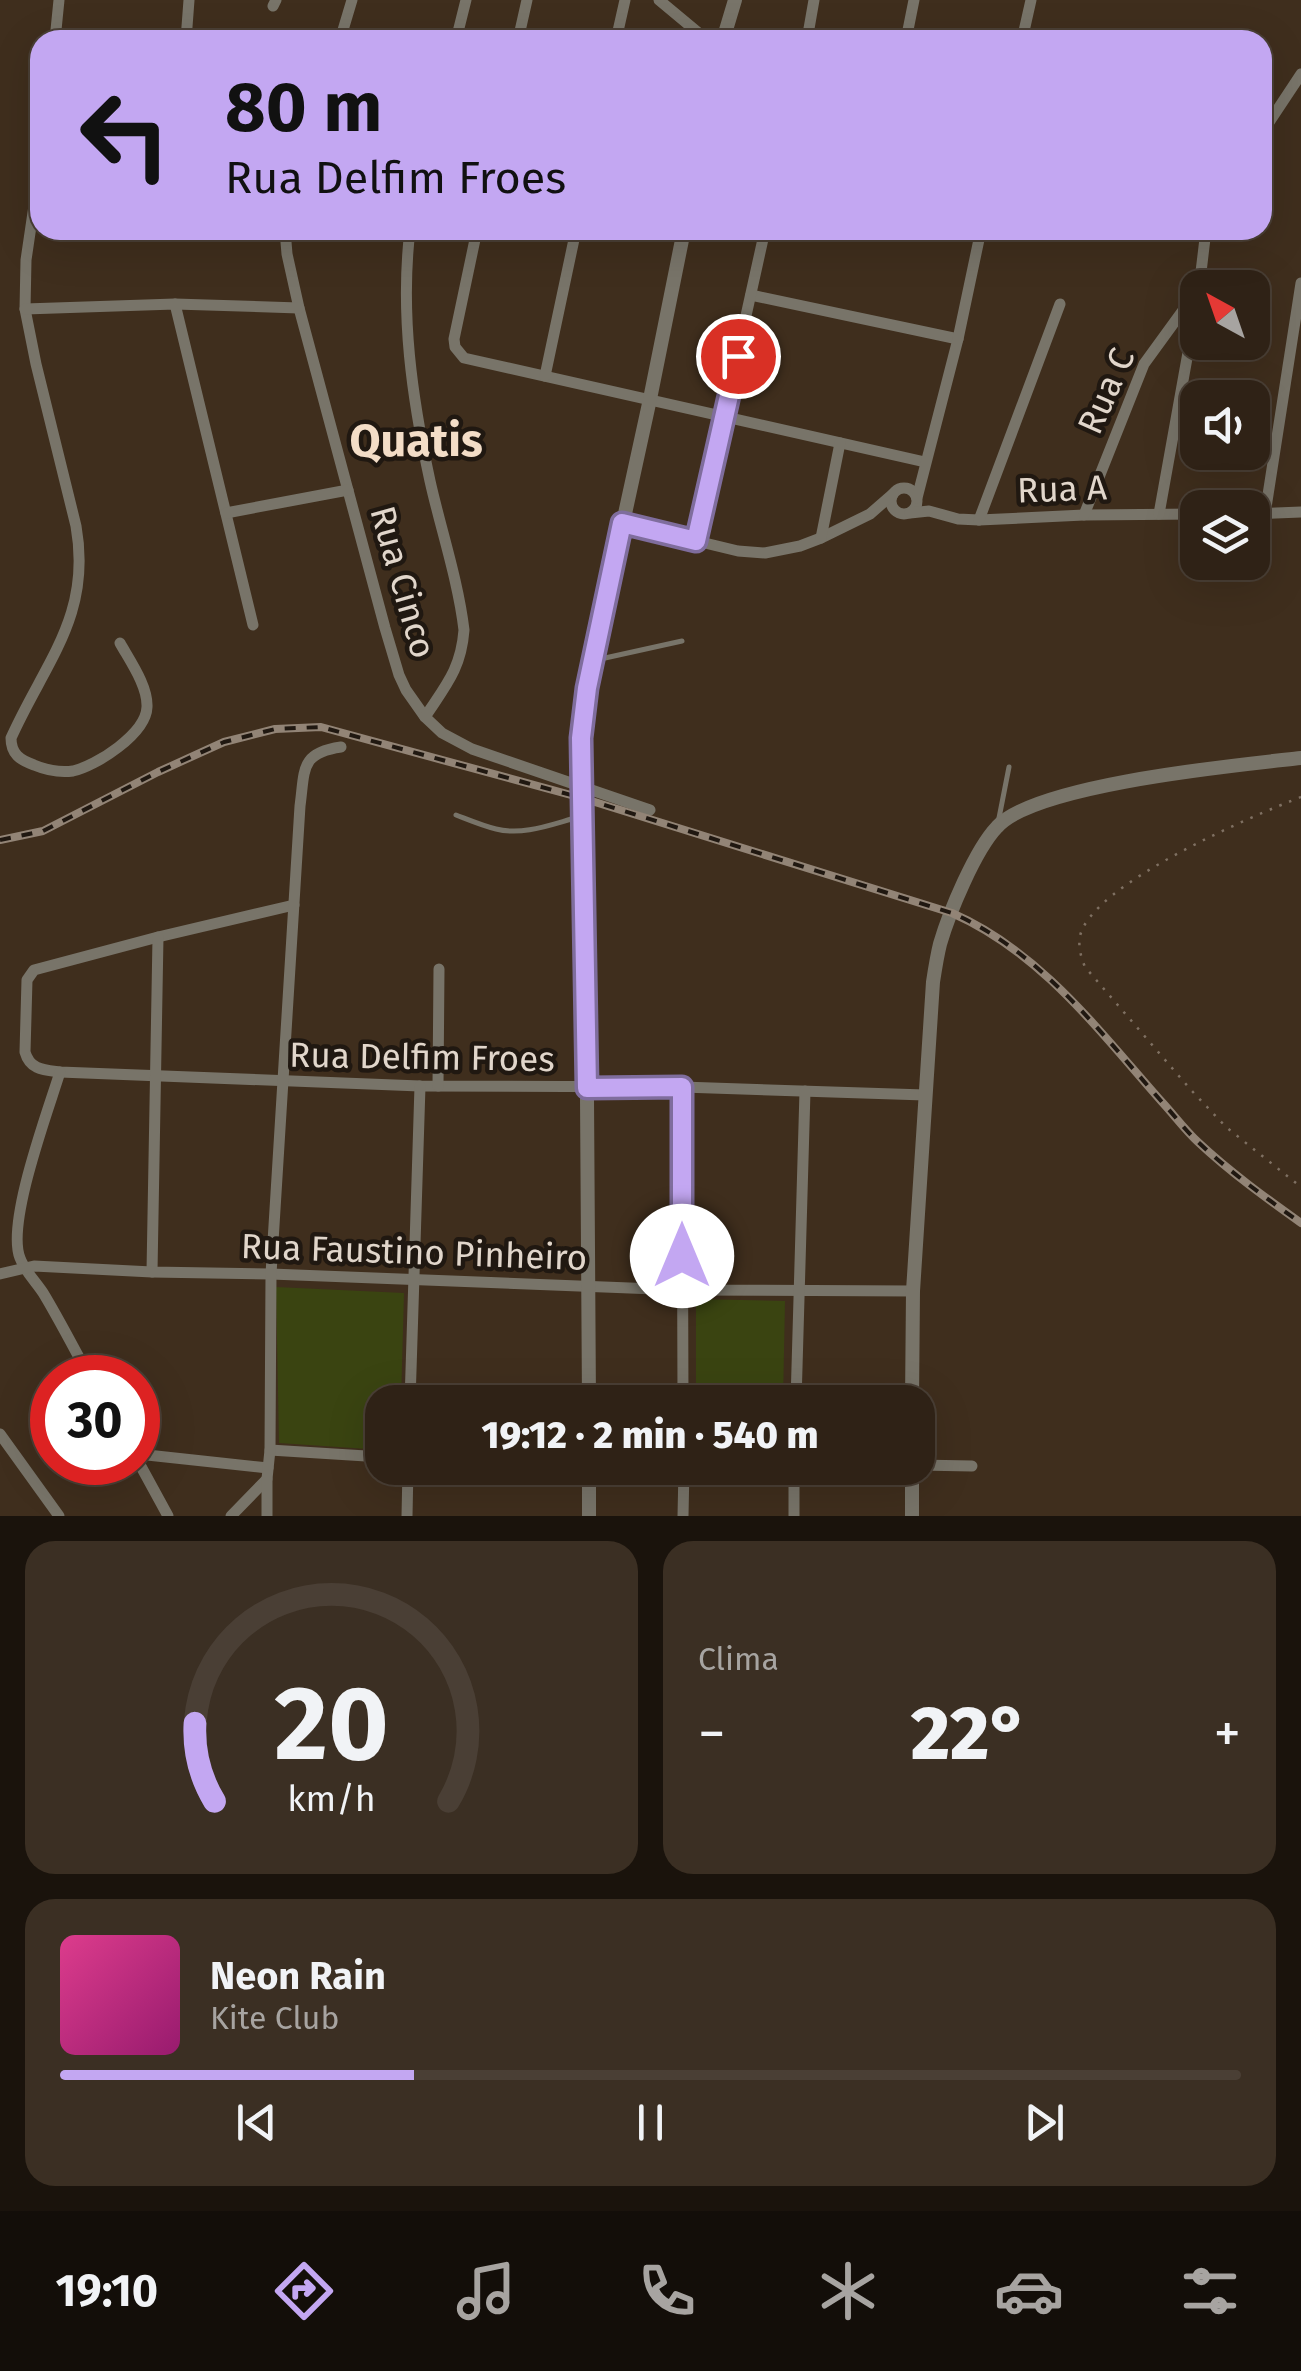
<!DOCTYPE html>
<html lang="pt">
<meta charset="utf-8">
<style>
body{margin:0;font-family:"Fira Sans",sans-serif;background:#3b2f23;color:#f1f3f6;height:100vh;display:flex;flex-direction:column;font-size:38px;white-space:nowrap}
*{box-sizing:border-box;margin:0}
p{font-size:32px;color:#a7a4a1}
.icon{flex:none;width:55px;height:55px;fill:none;stroke:currentColor;stroke-width:2;stroke-linecap:round;stroke-linejoin:round}
.map{position:relative;height:1516px;overflow:hidden}
.side{display:flex;flex-direction:column;gap:25px;padding:25px;background:#1a130c;flex:1}
.side>*{flex:none}
.top-card{position:absolute;left:30px;top:30px;width:1242px;height:210px;border-radius:30px;box-shadow:0 10px 40px #0002,0 0 0 2px #4a3f35;background:#c3a7f2;color:#111;overflow:hidden}
.needle{width:65px;rotate:320deg}
.buttons{position:absolute;left:1180px;top:270px;display:grid;gap:20px}
.buttons a{display:grid;place-items:center;width:90px;height:90px;border-radius:20px;background:#2f2216;box-shadow:0 10px 40px #0002,0 0 0 2px #4a3f35;font-size:50px}
.speed{position:absolute;left:30px;top:1355px;display:flex;gap:20px;font-size:50px;font-weight:700;text-align:center}
.speed>*{display:grid;place-content:center;width:130px;height:130px;border-radius:50%;background:#2f2216;box-shadow:0 10px 40px #0002,0 0 0 2px #4a3f35;line-height:1}
.speed .limit{border:15px solid #d22;background:#fff;color:#111}
.pin{position:absolute;display:grid;place-items:center;width:85px;height:85px;color:#fff;margin:-42px;border:5px solid #fff;border-radius:50%;box-shadow:0 2px 10px #0007}
.me{position:absolute;width:110px;margin:-55px;rotate:0deg;stroke-linejoin:round;filter:drop-shadow(0 0 8px #0008)}
.turn{display:flex;align-items:center;gap:35px;height:210px;padding:0 30px;font-size:45px}
.turn .icon{width:130px;height:130px;stroke-width:2.5}
.turn b{display:block;font-size:70px;line-height:85px}
.big{font-size:75px;font-weight:800;line-height:1.1}
.side .card{flex:1;display:flex;flex-direction:column;justify-content:center;gap:15px;min-width:0;padding:0 35px;border-radius:30px;background:#3b2f23}
.side .dial{align-items:center;gap:0}
.dial svg{height:260px;overflow:visible;fill:none;stroke:#4a3f35;stroke-width:7;stroke-linecap:round;text-anchor:middle}
.dial text{fill:#f1f3f6;stroke:none}
.song{display:flex;align-items:center;gap:30px}
.cover{width:120px;height:120px;border-radius:15px;background:linear-gradient(135deg,hsl(330 70% 55%),hsl(320 70% 35%))}
.played{height:10px;border-radius:5px;background:linear-gradient(90deg,#c3a7f2 30%,#4a3f35 30%)}
.keys{display:flex;justify-content:space-around;direction:ltr}
.heat{display:flex;justify-content:space-between;align-items:center;font-size:55px;direction:ltr}
.side .tiles{flex:1;display:grid;gap:25px;grid-template-columns:1fr 1fr}
.card:last-child{grid-column:span 2}
.trip{position:absolute;left:365px;top:1385px;width:570px;height:100px;border-radius:30px;background:#2f2216;box-shadow:0 10px 40px #0002,0 0 0 2px #4a3f35;font-weight:800;line-height:100px;text-align:center}
.menu{display:flex;height:160px;justify-content:space-around;align-items:center;background:#130e09;color:#a7a4a1}
.menu .icon{width:70px;height:70px}
.menu .selected{color:#c3a7f2}
.menu b{font-size:45px;color:#f1f3f6}
.map>svg:first-child{display:block}
</style>
<div class="map">
<svg width="1301" height="1516" viewBox="0 0 1301 1516">
<rect width="100%" height="100%" fill="#3f2e1d"/>
<g fill="#3a4411">
<polygon points="276,1287 404,1293 401,1402 382,1402 382,1450 279,1443"/>
<polygon points="696,1299 785,1301 783,1402 696,1402"/>
</g>
<g fill="none" stroke-linecap="round" stroke-linejoin="round">
<path stroke="#7f7062" stroke-width="2.5" stroke-dasharray="2.5 8" stroke-linecap="butt" d="M1301 797C1252 816 1092 884 1080 936 1078 947 1081 957 1085 967L1191 1090 1226 1127 1301 1187"/>
<g stroke="#787469" stroke-width="5">
<polyline points="596,660 682,641"/>
<path d="M456 815C469 820 483 826 496 829 524 836 552 824 579 817"/>
<polyline points="998,823 1009,767"/>
</g>
<g stroke="#787469" stroke-width="11">
<polyline points="659,0 707,40"/>
<polyline points="273,6 276,0"/>
<polyline points="55,40 59,0"/>
<polyline points="186,40 189,0"/>
<polyline points="340,40 352,0"/>
<polyline points="456,40 466,0"/>
<polyline points="518,40 527,0"/>
<polyline points="616,40 625,0"/>
<polyline points="807,40 814,0"/>
<polyline points="906,40 914,0"/>
<polyline points="1022,40 1031,0"/>
<polyline points="1262,133 1301,74"/>
<path d="M40 165 26 260 25 309 36 364 76 526C92 616 45 662 11 738 11 754 20 760 34 765 46 770 59 773 73 771 96 766 146 734 147 707 148 686 130 661 120 643"/>
<polyline points="285,230 287,254 299,308 385,628 399,675 406,690 425,717 442,733 472,749 650,810"/>
<path d="M410 230C400 314 412 398 430 481 441 530 458 580 464 630 461 669 446 685 425 717"/>
<polyline points="477,230 454,339 455,347 464,358 925,462"/>
<polyline points="751,295 958,339"/>
<polyline points="175,304 253,625"/>
<polyline points="25,309 175,304 299,308"/>
<polyline points="545,376 576,230"/>
<circle cx="904" cy="501" r="13"/>
<polyline points="917,498 958,339 981,230"/>
<polyline points="226,513 348,490"/>
<polyline points="910,513 929,511 958,519 979,520 1084,515 1198,514"/>
<polyline points="1159,514 1198,297"/>
<polyline points="1252,514 1301,512"/>
<polyline points="1265,514 1301,283"/>
<polyline points="1084,515 1144,364 1192,298 1201,272 1206,230"/>
<polyline points="979,520 1060,304"/>
<polyline points="622,523 738,551 765,553 800,546 821,538 870,514 893,494"/>
<polyline points="821,538 840,443"/>
<polyline points="696,541 765,230"/>
<path d="M294 905 158 937 34 970 27 980 25 1052C30 1070 44 1070 60 1072L420 1086 682 1087 925 1095"/>
<path d="M60 1072C48 1111 6 1223 20 1258 25 1272 38 1284 45 1296 61 1323 75 1350 90 1378"/>
<polyline points="438,1086 439,969"/>
<polyline points="682,1087 683,1402"/>
<polyline points="152,1272 158,937"/>
<polyline points="0,1274 34,1266 152,1272 271,1274 681,1290 913,1291"/>
<polyline points="410,1402 420,1086"/>
<polyline points="796,1402 805,1091"/>
<polyline points="0,1434 59,1516"/>
<polyline points="270,1450 382,1457"/>
<polyline points="138,1454 268,1468"/>
<polyline points="138,1461 168,1516"/>
<polyline points="918,1465 972,1466"/>
<polyline points="794,1468 794,1516"/>
<polyline points="231,1516 267,1479"/>
<path d="M267 1516V1479L270 1450 271 1274 300 806C305 769 300 753 341 747"/>
<polyline points="407,1516 408,1468"/>
<polyline points="683,1516 684,1468"/>
</g>
<g stroke="#787469" stroke-width="14">
<polyline points="723,40 735,0"/>
<polyline points="589,1402 586,946 581,738 587,688 650,399 684,230"/>
<path d="M912 1402 913 1291 933 982C935 969 937 956 940 944 949 913 975 850 997 827 1035 784 1239 765 1301 758"/>
<polyline points="589,1468 589,1516"/>
<polyline points="912,1468 912,1516"/>
</g>
<defs>
<path id="rail" d="M0 840 43 831 158 772 224 742 275 729 321 727 582 798 952 913C1041 952 1099 1031 1162 1102 1174 1115 1185 1130 1198 1142 1230 1172 1266 1198 1301 1223"/>
</defs>
<use href="#rail" stroke="#928476" stroke-width="8"/>
<use href="#rail" stroke="#201811" stroke-width="4" stroke-dasharray="11" stroke-linecap="butt"/>
</g>
<g fill="none" stroke-linecap="round" stroke-linejoin="round">
<defs>
<polyline id="route" points="682,1256 682,1087 587,1088 581,738 587,688 622,523 696,541 738,356"/>
</defs>
<use href="#route" stroke="#7f6d9d" stroke-width="25"/>
<use href="#route" stroke="#c3a7f2" stroke-width="18"/>
</g>
<g text-anchor="middle" dominant-baseline="central" stroke-width="9" stroke-linejoin="round" paint-order="stroke">
<g font-size="35" fill="#e1d6cb" stroke="#201811">
<text transform="translate(1106 391) rotate(-66)">Rua C</text>
<text transform="translate(1062 489) rotate(-2)">Rua A</text>
<text transform="translate(403 582) rotate(74)">Rua Cinco</text>
<text transform="translate(422 1057) rotate(1)">Rua Delfim Froes</text>
<text transform="translate(414 1252) rotate(2)">Rua Faustino Pinheiro</text>
</g>
<g font-size="45" font-weight="bold" fill="#f3ddc7" stroke="#201811">
<text x="416" y="441">Quatis</text>
</g>
</g>
</svg>
<div class="buttons">
<a><svg class="needle" viewBox="-14 -14 28 28"><path d="M0-13l5 13h-10z" fill="#e53935"/><path d="M0 13l5-13h-10z" fill="#a7a4a1"/></svg></a>
<a><svg class="icon" aria-label="sound" viewBox="0 0 24 24"><path d="M4 9h4l5-4v14l-5-4H4zM17 9q2 3 0 6"/></svg></a>
<a><svg class="icon" aria-label="layers" viewBox="0 0 24 24"><path d="M12 4l9 5-9 5-9-5zM3 14l9 5 9-5"/></svg></a>
</div>
<div class="speed"><div class="limit">30</div></div>
<div class="pin" style="left:738px;top:356px;background:#d93025"><svg class="icon" aria-label="arrive" viewBox="0 0 24 24"><path d="M6 21V4h12l-3 4 3 4H6"/></svg></div>
<svg class="me" style="left:682px;top:1256px" viewBox="-20 -20 40 40"><circle r="19" fill="#fff"/><path d="M0-13L10 11 0 6-10 11z" fill="#c3a7f2"/></svg>
<div class="trip">19:12 · 2 min · 540 m</div>
<div class="top-card">
<div class="turn"><svg class="icon" aria-label="left" viewBox="0 0 24 24"><path d="M17 20v-9H6M10 6l-5 5 5 5"/></svg><div><b>80 m</b>Rua Delfim Froes</div></div>
</div>
</div>
<section class="side">
<div class="tiles">
<div class="card dial"><svg viewBox="0 0 100 80">
<path d="M14 69A42 42 0 1 1 86 69"/>
<path d="M14 69A42 42 0 0 1 8 45" stroke="#c3a7f2"/>
<text x="50" y="56" font-size="32" font-weight="700">20</text>
<text x="50" y="72" font-size="11">km/h</text>
</svg></div>
<div class="card"><p>Clima</p>
<div class="heat"><a>−</a><b class="big">22°</b><a>+</a></div>
</div>
<div class="card">
<div class="song"><i class="cover"></i><div><b>Neon Rain</b><p>Kite Club</p></div></div>
<div class="played"></div>
<div class="keys"><svg class="icon" aria-label="previous" viewBox="0 0 24 24"><path d="M18 5L8 12l10 7zM5 5v14"/></svg><svg class="icon" aria-label="pause" viewBox="0 0 24 24"><path d="M8 5v14M16 5v14"/></svg><svg class="icon" aria-label="next" viewBox="0 0 24 24"><path d="M6 5l10 7-10 7zM19 5v14"/></svg></div>
</div>
</div>
</section>
<nav class="menu">
<b>19:10</b>
<svg class="icon selected" aria-label="directions" viewBox="0 0 24 24"><path d="M12 3l9 9-9 9-9-9zM9 14v-3h6M13 9l2 2-2 2"/></svg>
<svg class="icon" aria-label="music" viewBox="0 0 24 24"><path d="M9 18V5l10-2v13"/><circle cx="6" cy="18" r="3"/><circle cx="16" cy="16" r="3"/></svg>
<svg class="icon" aria-label="phone" viewBox="0 0 24 24"><path d="M5 4h4l2 5-3 2q2 4 5 5l2-3 5 2v4C11 20 4 13 5 4z"/></svg>
<svg class="icon" aria-label="climate" viewBox="0 0 24 24"><path d="M12 3v18M4 7l16 10M4 17L20 7"/></svg>
<svg class="icon" aria-label="car" viewBox="0 0 24 24"><path d="M5 17H2v-5l4-1 3-4h7l3 4 3 1v5h-3M9 17h6M6 11h13"/><circle cx="7" cy="17" r="2"/><circle cx="17" cy="17" r="2"/></svg>
<svg class="icon" aria-label="filters" viewBox="0 0 24 24"><path d="M4 7h16M4 17h16"/><circle cx="9" cy="7" r="2"/><circle cx="15" cy="17" r="2"/></svg>
</nav>
